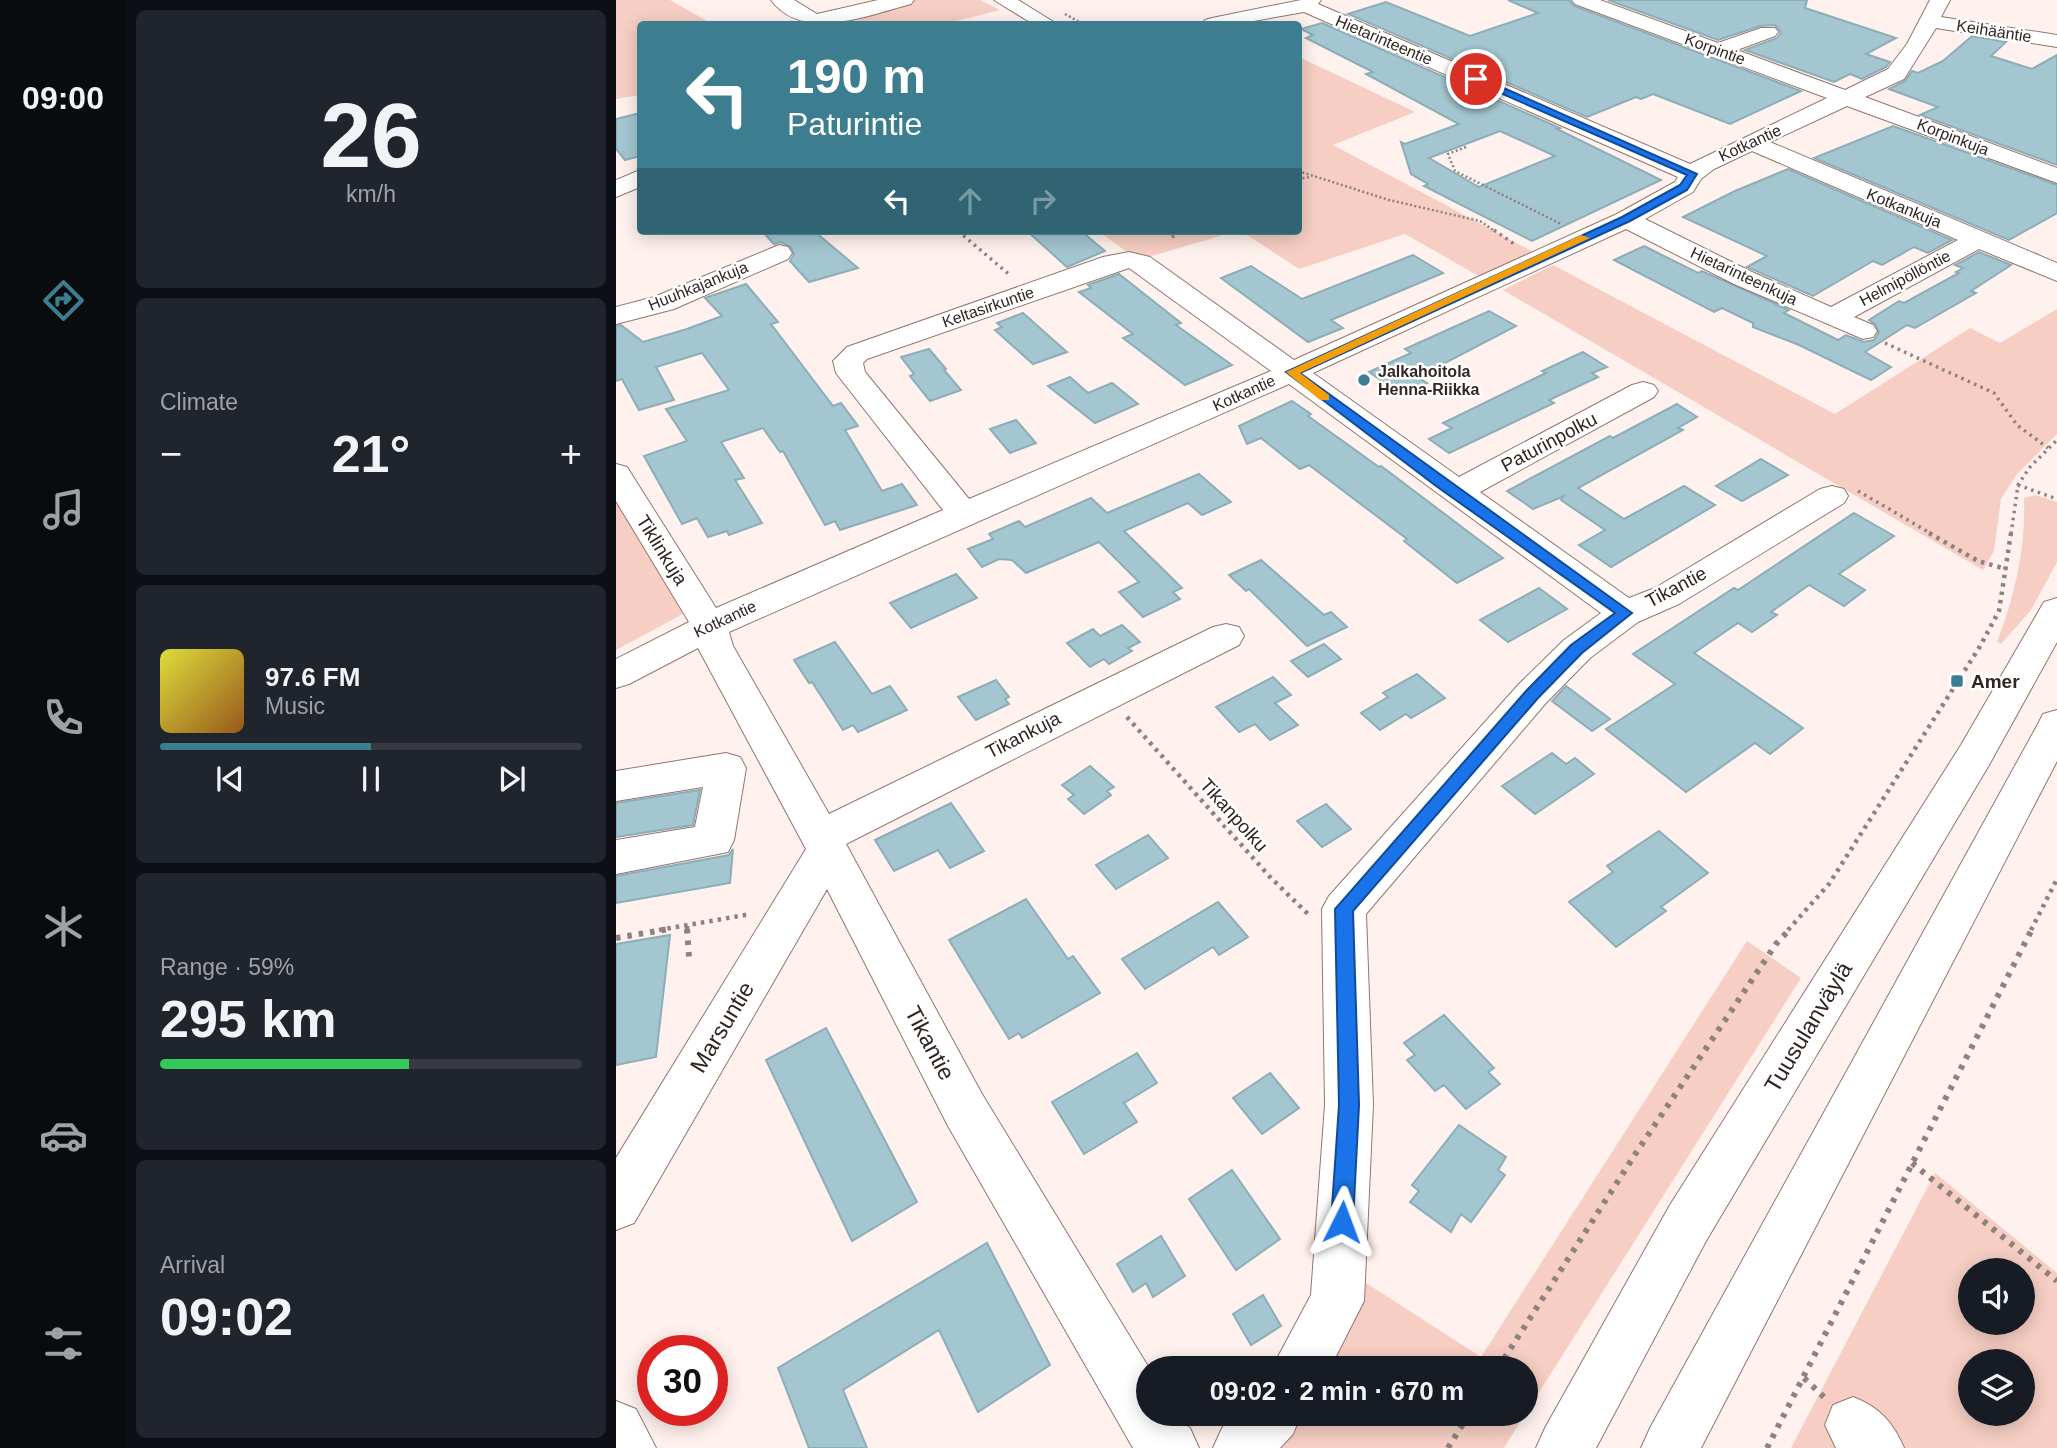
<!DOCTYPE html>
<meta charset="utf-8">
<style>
body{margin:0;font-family:Helvetica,sans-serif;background:#20242c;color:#f1f3f6;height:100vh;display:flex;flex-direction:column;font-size:26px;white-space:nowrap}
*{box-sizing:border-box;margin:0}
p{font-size:23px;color:#9ea1a6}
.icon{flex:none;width:38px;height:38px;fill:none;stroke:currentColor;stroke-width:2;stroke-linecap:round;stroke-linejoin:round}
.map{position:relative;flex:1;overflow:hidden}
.details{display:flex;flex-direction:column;gap:10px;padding:10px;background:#0d0f14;width:490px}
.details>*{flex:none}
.top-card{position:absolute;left:21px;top:21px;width:665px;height:214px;border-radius:7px;box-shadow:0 4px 18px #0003;background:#3c7e8f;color:#fff;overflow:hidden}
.controls{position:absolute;left:1342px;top:1258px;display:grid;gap:14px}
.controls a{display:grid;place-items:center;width:77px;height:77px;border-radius:50%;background:#171b24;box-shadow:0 4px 18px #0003;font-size:35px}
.speed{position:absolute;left:21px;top:1335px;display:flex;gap:14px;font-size:35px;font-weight:700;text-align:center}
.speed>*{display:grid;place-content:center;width:91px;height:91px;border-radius:50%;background:#171b24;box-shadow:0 4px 18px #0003;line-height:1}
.speed .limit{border:10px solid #d22;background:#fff;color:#111}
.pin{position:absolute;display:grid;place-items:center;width:60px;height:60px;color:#fff;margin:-30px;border:4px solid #fff;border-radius:50%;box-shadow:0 2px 7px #0007}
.me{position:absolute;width:77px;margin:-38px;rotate:3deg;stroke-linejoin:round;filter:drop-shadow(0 0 5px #0008)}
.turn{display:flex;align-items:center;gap:24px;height:147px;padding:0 35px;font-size:32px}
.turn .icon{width:91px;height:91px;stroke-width:2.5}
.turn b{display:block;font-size:49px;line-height:60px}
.lanes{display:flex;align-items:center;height:66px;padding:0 35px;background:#0003;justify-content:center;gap:35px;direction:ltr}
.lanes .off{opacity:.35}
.big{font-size:52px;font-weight:800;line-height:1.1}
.details .widget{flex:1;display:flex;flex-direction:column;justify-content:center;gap:10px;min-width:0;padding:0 24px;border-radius:10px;background:#20242c}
.details .dial{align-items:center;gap:0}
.dial b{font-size:91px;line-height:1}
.song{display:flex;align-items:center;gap:21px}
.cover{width:84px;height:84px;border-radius:10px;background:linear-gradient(135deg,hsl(60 70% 55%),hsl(30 70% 35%))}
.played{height:7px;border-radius:4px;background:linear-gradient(90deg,#3c7e8f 50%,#363941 50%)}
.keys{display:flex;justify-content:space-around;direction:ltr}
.heat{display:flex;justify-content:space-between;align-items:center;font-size:38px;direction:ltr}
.charge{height:10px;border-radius:5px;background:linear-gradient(90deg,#34c759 59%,#363941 0)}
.trip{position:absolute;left:520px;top:1356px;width:402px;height:70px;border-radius:35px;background:#171b24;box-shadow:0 4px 18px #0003;font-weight:800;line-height:70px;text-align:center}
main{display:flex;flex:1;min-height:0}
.dock{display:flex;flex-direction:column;width:126px;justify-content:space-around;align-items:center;background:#090b0e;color:#9ea1a6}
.dock .icon{width:49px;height:49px}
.dock .active{color:#3c7e8f}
.dock b{font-size:32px;color:#f1f3f6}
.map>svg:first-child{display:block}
</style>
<main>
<nav class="dock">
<b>09:00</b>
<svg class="icon active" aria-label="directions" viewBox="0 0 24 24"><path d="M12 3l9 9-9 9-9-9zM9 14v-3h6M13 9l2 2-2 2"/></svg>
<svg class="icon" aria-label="music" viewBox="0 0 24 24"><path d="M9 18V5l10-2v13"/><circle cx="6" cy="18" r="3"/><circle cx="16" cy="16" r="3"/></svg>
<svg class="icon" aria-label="phone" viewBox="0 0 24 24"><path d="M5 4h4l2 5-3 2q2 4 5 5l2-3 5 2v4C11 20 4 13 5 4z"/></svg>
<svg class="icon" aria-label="climate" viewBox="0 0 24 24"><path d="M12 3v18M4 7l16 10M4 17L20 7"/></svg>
<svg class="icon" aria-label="car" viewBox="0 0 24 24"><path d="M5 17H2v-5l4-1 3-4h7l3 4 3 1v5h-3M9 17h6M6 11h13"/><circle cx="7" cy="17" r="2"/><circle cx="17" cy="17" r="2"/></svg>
<svg class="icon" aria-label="filters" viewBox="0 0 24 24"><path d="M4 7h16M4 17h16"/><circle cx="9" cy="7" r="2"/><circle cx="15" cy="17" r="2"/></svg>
</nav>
<section class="details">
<div class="widget dial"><b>26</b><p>km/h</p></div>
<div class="widget"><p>Climate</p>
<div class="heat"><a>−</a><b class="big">21°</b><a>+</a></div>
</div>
<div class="widget">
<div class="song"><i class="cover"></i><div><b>97.6 FM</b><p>Music</p></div></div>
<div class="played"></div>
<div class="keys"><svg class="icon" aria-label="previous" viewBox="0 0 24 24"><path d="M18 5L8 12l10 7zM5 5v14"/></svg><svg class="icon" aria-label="pause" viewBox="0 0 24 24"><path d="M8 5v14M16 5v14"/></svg><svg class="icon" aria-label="next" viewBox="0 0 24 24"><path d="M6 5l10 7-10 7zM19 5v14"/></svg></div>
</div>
<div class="widget"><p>Range · 59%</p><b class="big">295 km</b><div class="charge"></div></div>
<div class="widget"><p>Arrival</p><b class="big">09:02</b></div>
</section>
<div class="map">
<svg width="1441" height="1448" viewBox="0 0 1441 1448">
<rect width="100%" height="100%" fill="#fff1ed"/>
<g fill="#f6cec3" fill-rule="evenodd">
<polygon points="0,0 54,0 96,24 24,24 24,95 0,99"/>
<polygon points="295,0 364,0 384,10 329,24 225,24 235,22 233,15"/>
<polygon points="683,57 799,112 717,145 923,255 868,279 789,234 683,269 625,231 682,231"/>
<polygon points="482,231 621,231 522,260"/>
<polygon points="937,265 1219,414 1354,328 1384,343 1441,309 1441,434 1401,474 1385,499 1378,551 1367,570 887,290"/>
<polygon points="0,493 67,614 0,650"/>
<path d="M1420 495 1441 502V562L1415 610 1385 644 1381 642C1399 596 1410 547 1408 498Z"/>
<polygon points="1131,941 1185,978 910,1413 910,1368 694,1368 730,1303 730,1270 865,1357"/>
<path d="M1319 1173 1441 1273V1448H1175ZM1354 1270H1407V1323H1354ZM1354 1362H1407V1414H1354Z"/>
<polygon points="669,1414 909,1414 888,1448 637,1448"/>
</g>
<g fill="#a3c6d0" stroke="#8caeb8" stroke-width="2" fill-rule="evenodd">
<polygon points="892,0 953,0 958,6 1185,91 1114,124 1037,94 1025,99 1020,97 971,117 732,14 770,2 854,36 922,13"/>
<polygon points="992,0 1191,0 1189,8 1280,38 1250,54 1274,62 1270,67 1246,79 1234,74 1218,82 1129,50 1161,38 1165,32 1159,25 1144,26 1102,40"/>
<path d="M706 23 944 128 941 129 1045 180 916 241 808 186 812 184 795 174 785 142 789 144 843 124 750 74 757 72 690 38 697 35 685 29ZM884 131 939 156 863 187 813 158Z"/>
<polygon points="1356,36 1390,42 1375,56 1416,69 1441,55 1441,165 1304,115 1322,107 1273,89 1289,81 1296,71 1302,73 1327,61"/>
<polygon points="24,113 24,156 9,160 0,149 0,119"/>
<polygon points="1277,126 1441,185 1441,213 1393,240 1198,158"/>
<polygon points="1172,169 1336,240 1312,253 1298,247 1266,265 1257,261 1197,296 1131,267 1151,256 1067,217 1119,191"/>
<polygon points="146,231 198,231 242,268 193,282 174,261 178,254 174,246 164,242 158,244"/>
<polygon points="411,231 465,231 489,251 451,267"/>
<polygon points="1028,246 1082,273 1086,271 1173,310 1168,313 1222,340 1230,335 1248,342 1258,340 1263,332 1259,324 1253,320 1283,301 1288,303 1343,273 1340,272 1347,268 1339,265 1363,252 1395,265 1355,291 1360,293 1299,328 1291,325 1249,352 1275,367 1255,380 1183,345 1137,327 1137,323 1106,308 1098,312 998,260"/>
<polygon points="797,255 827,273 715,320 727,328 692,342 605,278 635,266 686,299"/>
<polygon points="503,274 565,323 560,325 616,365 569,385 507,338 517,334 463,292 475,288 472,285"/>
<polygon points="130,284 162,322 155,324 217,406 225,403 242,426 229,430 266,491 286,484 301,505 224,530 219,521 209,525 167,451 164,452 147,428 105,442 128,478 119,480 146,523 113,535 111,531 92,537 81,518 66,524 28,456 71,441 50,409 113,390 86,353 40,367 58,400 23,410 6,379 0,381 0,326 5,325 27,342 71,329 106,316 89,298"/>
<polygon points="873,311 900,326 802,377 811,383 786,395 753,372 795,353 789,349"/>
<polygon points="407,313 451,352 417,364 379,330 386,327 381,323"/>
<polygon points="313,349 330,369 328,370 345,390 314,401 294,376 298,374 285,357"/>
<polygon points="967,352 991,367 976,373 982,377 933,400 938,403 833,453 813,439 836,428 827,423 930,373 926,371"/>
<polygon points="454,377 472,393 496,383 522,404 479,423 432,386"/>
<polygon points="676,401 695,414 692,416 763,467 765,466 887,558 841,583 788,541 791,539 693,465 684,469 645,438 631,444 623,426"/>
<polygon points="1061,404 1081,417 1062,428 1067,430 962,488 1008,519 1068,486 1099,505 995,567 963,545 989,530 945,500 948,496 917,509 891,491 994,436 997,438"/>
<polygon points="400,420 420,443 394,453 374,429"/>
<polygon points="1145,459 1172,475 1126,501 1100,486"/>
<polygon points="583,474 615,502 586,515 572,503 508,531 566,588 557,592 564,599 527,617 503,592 523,582 483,542 410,573 396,560 383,559 366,567 352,549 377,539 373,534 403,521 409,527 475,498 491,513"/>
<polygon points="1238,513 1278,536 1223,574 1249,590 1228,606 1193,585 1155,612 1161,615 1136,632 1122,623 1078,653 1187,728 1154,754 1139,743 1070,792 990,729 1059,684 1017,654 1118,588 1122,590"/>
<polygon points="645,560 708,615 715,612 731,627 691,646 633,589 630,591 613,575"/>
<polygon points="340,574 361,598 295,628 274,603"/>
<polygon points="923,588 951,609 892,642 864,620"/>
<polygon points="506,625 524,642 512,648 516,651 493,664 488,659 474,667 451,643 477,629 484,636"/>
<polygon points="219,642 256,694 274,686 291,710 242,732 237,725 227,730 196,682 193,683 178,660"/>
<polygon points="708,644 725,659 692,677 675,661"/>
<polygon points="801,674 829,698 795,718 790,714 764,730 745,713 772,697 767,693"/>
<polygon points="657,677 675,695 659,703 682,725 654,740 639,724 623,732 600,707"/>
<polygon points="380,680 393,697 389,699 393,704 360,720 342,697"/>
<polygon points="950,686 994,719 976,731 936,701"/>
<polygon points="936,753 950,764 959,758 978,774 919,814 886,786"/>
<polygon points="474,766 498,787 491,791 495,795 468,814 452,799 458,795 446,785"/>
<polygon points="84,790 77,825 0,837 0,803"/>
<polygon points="335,803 368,851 334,868 322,850 278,871 259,840"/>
<polygon points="710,804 735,829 706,847 681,821"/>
<polygon points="1043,831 1092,873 1045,907 1050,911 1000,947 953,902 997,872 991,866"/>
<polygon points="532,835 552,858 500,889 480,865"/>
<polygon points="117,849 114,883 0,903 0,876 113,855"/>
<polygon points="410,899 452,959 457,956 484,993 406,1038 403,1033 393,1039 333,940"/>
<polygon points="602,902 632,937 603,955 597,947 529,989 506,959"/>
<polygon points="54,935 40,1057 0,1065 0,944"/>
<polygon points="828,1015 878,1068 872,1072 884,1084 850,1109 828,1085 819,1091 791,1060 799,1055 788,1043"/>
<polygon points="210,1028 301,1202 236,1241 150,1060"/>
<polygon points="521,1053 541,1083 508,1103 521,1122 468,1154 436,1102"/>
<polygon points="654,1073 683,1108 646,1134 617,1098"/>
<polygon points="843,1125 890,1157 882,1170 889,1175 855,1222 845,1214 835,1232 794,1202 803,1191 796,1185"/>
<polygon points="616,1170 664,1239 620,1270 573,1199"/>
<polygon points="545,1236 569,1276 537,1297 530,1283 517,1292 501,1264"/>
<polygon points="371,1243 434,1365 362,1412 323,1330 227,1390 251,1448 193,1448 162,1368"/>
<polygon points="647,1295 665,1326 635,1345 617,1314"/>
</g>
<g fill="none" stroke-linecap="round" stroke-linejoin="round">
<defs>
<g id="minor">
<path d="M155 0H178L201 14 262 0H298L295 4C252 15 187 43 155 0Z"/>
<polygon points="378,0 402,0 441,24 417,24"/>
<path d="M685 0H705L702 4 1074 164 1211 98 959 4 956 0H984L1102 43 1145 28H1159L1162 32 1159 36 1121 50 1229 90 1272 69 1291 44 1314 0H1334L1325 17 1441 35V47L1320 28 1288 79 1249 97 1441 168V183L1231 106 1154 142 1441 263V281L1363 249 1238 317 1257 325 1261 331 1257 337 1247 339 1118 284 1010 229 697 373 843 477 1016 385 1027 382 1038 385 1042 391 1038 397 864 492 1013 598 1039 588 1204 489 1216 486 1228 489 1232 496 1228 503 1063 604 1022 622 974 658 929 704 750 914 757 1105 748 1301 714 1368H656L695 1295 709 1105 706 909 713 896 903 684 948 640 985 613 673 384 113 632 117 646 213 814 597 627 610 624 623 627 628 636 623 645 230 844 366 1094 533 1368 532 1414H561L565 1422 574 1428 583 1448H517L332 1126 211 889 18 1223 0 1230V1158L190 849 82 648 13 684 0 688V659L73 622 0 501V464L11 467 100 608 327 510 220 373 217 361 231 347 487 257 513 252 534 257 678 360 1001 214 1059 182 1062 177 688 12 621 24H586L589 20 596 18ZM1136 151 1342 240 1215 307 1136 272 1029 219 1077 192 1085 179 1098 169ZM513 268 655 371 353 499 249 372 247 363 251 359Z"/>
<polygon points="24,170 24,187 0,197 0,180"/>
<polygon points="163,245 172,247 176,253 172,259 58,309 0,324 0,307 38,297"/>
<polygon points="110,753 124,757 130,768 118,840 112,852 0,874 0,840 79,827 87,787 0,801 0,771"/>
<path d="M1237 1397C1263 1407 1277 1422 1288 1448H1220L1209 1425 1217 1405Z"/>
<polygon points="0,1401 20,1409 40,1448 0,1448"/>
<polygon points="618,1414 685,1414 677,1434 664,1448 597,1448 606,1428"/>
</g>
<g id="major">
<polygon points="1441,598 1441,642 1373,765 1090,1241 980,1448 920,1448 929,1428 1054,1205 1345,745 1428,602"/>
<polygon points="1441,710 1441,761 1085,1448 1025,1448 1034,1428 1422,724 1427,714"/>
</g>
</defs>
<use href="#minor" stroke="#94766d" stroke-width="2"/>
<use href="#major" stroke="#94766d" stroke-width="2"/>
<g stroke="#8f817e" stroke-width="2.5" stroke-dasharray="2 2.5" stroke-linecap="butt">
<polyline points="449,14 465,23 574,23"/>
<polyline points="865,60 875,56"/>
<polyline points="850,147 832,154 839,171 945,224"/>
<polyline points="682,171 773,200 864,221 880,232"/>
<polyline points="682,179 695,177"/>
</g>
<g stroke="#8f817e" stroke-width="3.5" stroke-dasharray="2.5 4.5" stroke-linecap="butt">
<polyline points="878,230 901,246"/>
<polyline points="342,231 395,276"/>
<polyline points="556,237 566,231"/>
<polyline points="1269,343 1378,393 1401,425 1432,448"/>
<polyline points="1402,485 1441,499"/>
<polyline points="1242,491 1316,534"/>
<polyline points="1395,534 1402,485 1414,467 1441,440"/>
</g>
<g stroke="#8f817e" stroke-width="4.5" stroke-dasharray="3.5 5" stroke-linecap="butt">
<polyline points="1313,533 1362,561 1390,569"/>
<polyline points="511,717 655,878 692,914"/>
<polyline points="71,926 71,930"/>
<polyline points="43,930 135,914"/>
<polyline points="1172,930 1213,884 1363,648 1383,611 1395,533"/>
<polyline points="1415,930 1441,879"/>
</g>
<g stroke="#8f817e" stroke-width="6" stroke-dasharray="4.5 7" stroke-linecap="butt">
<polyline points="71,929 73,957"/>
<polyline points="0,938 53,929"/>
<polyline points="1296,1163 1441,1281"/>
<polyline points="882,1368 1020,1153 1160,944 1174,929"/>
<polyline points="1188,1378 1210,1399"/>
<polyline points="832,1448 853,1414"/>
<polyline points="1151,1448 1416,929"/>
</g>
<use href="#minor" fill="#fff" fill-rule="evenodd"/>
<use href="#major" fill="#fff" fill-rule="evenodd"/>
</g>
<polygon fill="#1a73e8" stroke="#114b97" stroke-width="2" points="857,77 863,77 1081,174 1071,190 1014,221 684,373 1016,613 966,653 922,698 737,911 743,1105 737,1222 733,1229 726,1232 718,1229 715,1222 723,1105 719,909 911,690 955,645 999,613 820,486 670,372 1006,217 1064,185 1071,175 857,81"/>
<polygon fill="#f59e0b" points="965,235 974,238 684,373 713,395 713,400 704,400 670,372"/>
<g fill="#3c7e8f" stroke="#fff" stroke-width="2.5">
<circle cx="748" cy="380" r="7"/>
<rect x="1334" y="674" width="14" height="14" rx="3.5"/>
</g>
<g text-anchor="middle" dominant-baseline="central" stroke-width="5" stroke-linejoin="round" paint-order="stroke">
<g font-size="16" fill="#322522" stroke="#fff">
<text transform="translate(1378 31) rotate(9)">Keihääntie</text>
<text transform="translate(768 40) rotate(23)">Hietarinteentie</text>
<text transform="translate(1099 49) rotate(20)">Korpintie</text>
<text transform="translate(1337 137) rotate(21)">Korpinkuja</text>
<text transform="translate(1134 143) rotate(-25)">Kotkantie</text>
<text transform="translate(1288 208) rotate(22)">Kotkankuja</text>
<text transform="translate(1128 276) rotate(25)">Hietarinteenkuja</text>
<text transform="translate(1289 278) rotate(-28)">Helmipöllöntie</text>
<text transform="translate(82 286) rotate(-22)">Huuhkajankuja</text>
<text transform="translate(372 307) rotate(-19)">Keltasirkuntie</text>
<text transform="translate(628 393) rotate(-24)">Kotkantie</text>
<text transform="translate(109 619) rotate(-25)">Kotkantie</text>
</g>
<g font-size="16" font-weight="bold" fill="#322522" stroke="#fff" text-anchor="start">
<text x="762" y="371">Jalkahoitola<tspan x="762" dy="18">Henna-Riikka</tspan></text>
</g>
<g font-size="19" fill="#322522" stroke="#fff">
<text transform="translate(933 442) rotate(-28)">Paturinpolku</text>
<text transform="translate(46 550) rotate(58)">Tiklinkuja</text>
<text transform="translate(1060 587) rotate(-28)">Tikantie</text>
<text transform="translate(407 735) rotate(-27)">Tikankuja</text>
<text transform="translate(618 815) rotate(48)">Tikanpolku</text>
</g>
<g font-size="19" font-weight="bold" fill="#322522" stroke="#fff" text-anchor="start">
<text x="1355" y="681">Amer</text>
</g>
<g font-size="23" fill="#322522" stroke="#fff">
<text transform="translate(106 1027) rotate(-59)">Marsuntie</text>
<text transform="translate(1192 1027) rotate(-59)">Tuusulanväylä</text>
<text transform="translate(314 1043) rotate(62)">Tikantie</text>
</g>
</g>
</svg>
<div class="controls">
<a><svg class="icon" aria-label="sound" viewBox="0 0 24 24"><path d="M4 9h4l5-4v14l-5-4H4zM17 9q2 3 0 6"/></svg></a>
<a><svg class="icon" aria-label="layers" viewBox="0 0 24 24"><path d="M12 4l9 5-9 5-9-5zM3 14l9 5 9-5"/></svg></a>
</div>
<div class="speed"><div class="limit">30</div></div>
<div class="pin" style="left:860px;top:79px;background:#d93025"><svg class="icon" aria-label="arrive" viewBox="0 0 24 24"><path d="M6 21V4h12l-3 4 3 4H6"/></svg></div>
<svg class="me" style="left:726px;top:1222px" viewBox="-20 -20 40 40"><path d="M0-17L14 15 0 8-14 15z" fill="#1a73e8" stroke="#fff" stroke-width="4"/></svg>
<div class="trip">09:02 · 2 min · 670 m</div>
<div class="top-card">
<div class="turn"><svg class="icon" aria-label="left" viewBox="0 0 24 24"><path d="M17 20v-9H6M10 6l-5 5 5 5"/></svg><div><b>190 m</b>Paturintie</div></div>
<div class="lanes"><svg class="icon" aria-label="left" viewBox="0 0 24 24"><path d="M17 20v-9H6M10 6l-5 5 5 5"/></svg><svg class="icon off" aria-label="ahead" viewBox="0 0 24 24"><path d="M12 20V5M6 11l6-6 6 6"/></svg><svg class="icon off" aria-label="right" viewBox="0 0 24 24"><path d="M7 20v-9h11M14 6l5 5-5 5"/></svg></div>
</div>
</div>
</main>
